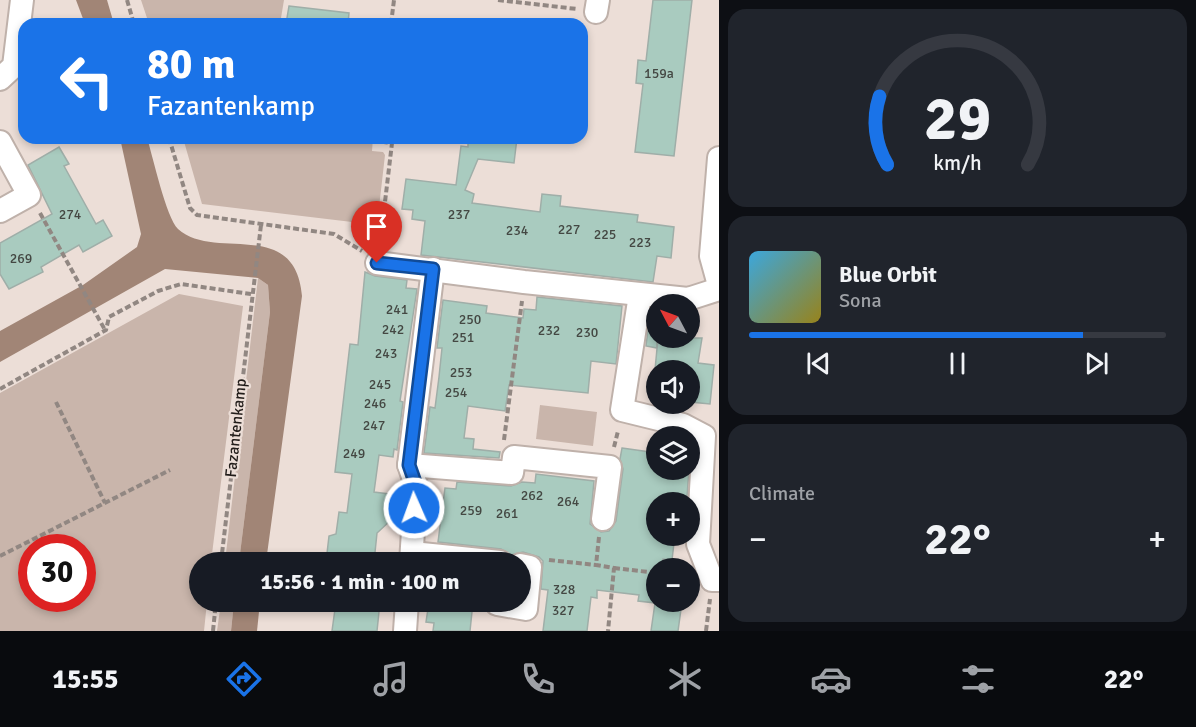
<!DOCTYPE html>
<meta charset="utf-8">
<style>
body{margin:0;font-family:Signika,sans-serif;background:#20242c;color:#f1f3f6;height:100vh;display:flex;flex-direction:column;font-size:22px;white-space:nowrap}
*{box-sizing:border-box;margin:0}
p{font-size:20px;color:#9ea1a6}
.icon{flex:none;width:33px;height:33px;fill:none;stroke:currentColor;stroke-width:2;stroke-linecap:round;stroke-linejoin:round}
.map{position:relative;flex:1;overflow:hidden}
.panel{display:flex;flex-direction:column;gap:9px;padding:9px;background:#0d0f14;width:477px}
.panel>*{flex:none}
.guide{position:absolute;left:18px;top:18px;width:570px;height:126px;border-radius:18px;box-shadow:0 3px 9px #0003;background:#1a73e8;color:#fff;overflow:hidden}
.needle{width:39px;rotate:311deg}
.fabs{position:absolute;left:646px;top:294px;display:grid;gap:12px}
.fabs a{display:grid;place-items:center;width:54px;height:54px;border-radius:50%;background:#171b24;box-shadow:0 3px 9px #0003;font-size:30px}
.speed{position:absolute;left:18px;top:534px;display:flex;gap:12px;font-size:30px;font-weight:700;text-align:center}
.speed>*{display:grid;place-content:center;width:78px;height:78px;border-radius:50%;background:#171b24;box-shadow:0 3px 9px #0003;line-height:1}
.speed .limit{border:9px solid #d22;background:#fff;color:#111}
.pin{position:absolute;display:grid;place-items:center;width:51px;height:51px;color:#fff;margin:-62px -26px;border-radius:50% 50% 50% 0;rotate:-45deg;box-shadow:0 0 6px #0007}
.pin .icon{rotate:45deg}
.me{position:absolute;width:66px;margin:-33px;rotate:358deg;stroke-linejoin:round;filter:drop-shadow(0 0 4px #0008)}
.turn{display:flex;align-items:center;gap:21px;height:126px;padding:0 30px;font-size:27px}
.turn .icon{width:78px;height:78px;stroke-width:2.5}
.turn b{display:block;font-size:42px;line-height:51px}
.big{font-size:45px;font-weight:700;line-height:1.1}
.panel .tile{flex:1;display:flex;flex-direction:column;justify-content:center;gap:9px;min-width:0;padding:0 21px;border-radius:18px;background:#20242c}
.panel .dial{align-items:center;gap:0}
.dial svg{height:156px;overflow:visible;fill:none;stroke:#363941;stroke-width:7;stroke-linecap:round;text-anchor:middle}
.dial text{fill:#f1f3f6;stroke:none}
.song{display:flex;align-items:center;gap:18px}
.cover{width:72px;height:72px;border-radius:9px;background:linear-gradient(135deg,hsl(200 70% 55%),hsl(50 70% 35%))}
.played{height:6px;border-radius:3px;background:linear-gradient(90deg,#1a73e8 80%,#363941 80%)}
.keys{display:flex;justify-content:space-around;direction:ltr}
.heat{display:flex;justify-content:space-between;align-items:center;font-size:33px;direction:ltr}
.trip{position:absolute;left:189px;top:552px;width:342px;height:60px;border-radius:30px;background:#171b24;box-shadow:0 3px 9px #0003;font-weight:700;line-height:60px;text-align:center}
.menu{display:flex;height:96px;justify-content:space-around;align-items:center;background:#090b0e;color:#9ea1a6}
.menu .icon{width:42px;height:42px}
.menu .active{color:#1a73e8}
.menu b{font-size:27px;color:#f1f3f6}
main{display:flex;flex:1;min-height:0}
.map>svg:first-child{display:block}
</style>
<main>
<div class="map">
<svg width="719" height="631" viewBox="0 0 719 631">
<rect width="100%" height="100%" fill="#ecded7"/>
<g fill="#c9b5ab" fill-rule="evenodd">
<polygon points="141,0 284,0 280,24 149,24"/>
<polygon points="183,138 373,138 372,151 383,152 385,155 377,225 202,204"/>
<polygon points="258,278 268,285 270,312 239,562 225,562"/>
<path d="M179 294 243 306 211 562H200V602H207L204 631H0V393ZM32 548H82V598H32Z"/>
<polygon points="540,405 597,412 593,446 536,439"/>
<polygon points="221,602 234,602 231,631 217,631"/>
</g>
<g fill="#a18576">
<polygon points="76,0 107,0 114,24 85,24"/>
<path d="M120 138H147C153 157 166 217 178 229 214 262 295 216 302 296L266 562H239L270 312 268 285 258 278 165 269 0 362V331L83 285 137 247 141 234Z"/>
<polygon points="234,602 260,602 257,631 231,631"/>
</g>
<g fill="#a9cbbf" stroke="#9faea8" stroke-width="1.5">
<polygon points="653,0 692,0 674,156 635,152 643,84 636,83 638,60 646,61"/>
<polygon points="289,6 349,13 348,24 286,24"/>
<polygon points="468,138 517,138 514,163 478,159 465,190 474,194 472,203 540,212 542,194 561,196 560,206 638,215 637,222 674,227 671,258 657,256 653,282 421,255 425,221 412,219 413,210 402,209 406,179 456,185 461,146 468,147"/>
<polygon points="59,147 69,164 64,166 96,224 103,220 112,236 83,252 79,245 41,267 43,272 9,289 0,274 0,243 52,214 28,165"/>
<polygon points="365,272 375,276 407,280 406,288 417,289 400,401 403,402 397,450 394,449 393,457 379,455 374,492 389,494 388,503 392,503 390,521 377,533 374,562 326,562 329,536 336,534 339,512 347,513 352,474 335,472 350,344 358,345"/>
<polygon points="537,297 622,306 616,364 591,361 588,393 509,385 505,411 468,406 464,438 474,439 473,449 500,452 499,458 424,453 430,407 435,408 439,377 442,348 437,348 443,300 487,306 486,313 523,318 524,309 536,310"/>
<polygon points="648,330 657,331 657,348 646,346"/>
<polygon points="658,338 702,338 698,363 714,365 710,404 690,402 690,370 655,370"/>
<polygon points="622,448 657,453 657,470 689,470 687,496 678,495 677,502 657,502 657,536 666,536 665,542 674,543 672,560 663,559 662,568 657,568 657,602 682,602 678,631 651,631 655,603 638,601 639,595 597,590 597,598 591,597 587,631 543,631 548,590 541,589 543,561 539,557 523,552 511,555 501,549 438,542 445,488 456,489 457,482 511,486 522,482 535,483 536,474 594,481 590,524 601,532 609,531 616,521 623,469 620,459"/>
<polygon points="336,602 380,602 377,631 332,631"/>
<polygon points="429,602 473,602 470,631 433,631 434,623 426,622"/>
</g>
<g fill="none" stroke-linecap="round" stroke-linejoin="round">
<defs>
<g id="minor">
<polyline points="596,12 598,0"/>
<polyline points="0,79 14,66 22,0"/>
<polyline points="0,142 29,195 0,211"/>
<polyline points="719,158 711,256 719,285"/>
<polyline points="377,263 524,282 688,299 719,289"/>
<polyline points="640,295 622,410 683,425 704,436 698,544 712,580 719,580"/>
<polyline points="409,465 512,473 514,457 610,467 603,519"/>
<polyline points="412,553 500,562"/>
<polyline points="411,562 416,485 409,465 433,269"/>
<polyline points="497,602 497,604 526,609 530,567 520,565"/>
<polyline points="405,631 407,602"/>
</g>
</defs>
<use href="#minor" stroke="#bfb1aa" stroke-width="26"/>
<g stroke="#918782" stroke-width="4" stroke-dasharray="6 3" stroke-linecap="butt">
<polyline points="127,0 134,24"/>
<polyline points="498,0 577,9"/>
<polyline points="391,24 394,0"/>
<polyline points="169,138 190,208 197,215 334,234 362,251"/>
<polyline points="377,138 376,141 392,143 380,244"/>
<polyline points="40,213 105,330"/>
<polyline points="0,389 106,330 109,317 158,291 181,284 251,294"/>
<polyline points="56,402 105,503"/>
<polyline points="504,440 522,301"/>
<polyline points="614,447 618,431"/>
<polyline points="599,537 596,565 614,568 608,631"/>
<polyline points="0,556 170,470"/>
<polyline points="549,560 596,565"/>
<polyline points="221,562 261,225"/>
<polyline points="614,568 657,573"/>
<polyline points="213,631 216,602"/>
<polyline points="706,631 710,599"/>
</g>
<use href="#minor" stroke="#fff" stroke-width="22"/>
</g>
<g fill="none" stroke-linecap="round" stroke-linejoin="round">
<defs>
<polyline id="route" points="377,263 433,269 409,465 416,485 414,508"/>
</defs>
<use href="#route" stroke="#114b97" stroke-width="15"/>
<use href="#route" stroke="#1a73e8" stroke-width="10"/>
</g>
<g text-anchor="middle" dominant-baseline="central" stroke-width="4.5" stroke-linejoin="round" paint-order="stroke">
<g font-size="14" fill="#444843">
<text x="659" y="73">159a</text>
<text x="70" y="214">274</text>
<text x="459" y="214">237</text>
<text x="569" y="229">227</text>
<text x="517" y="230">234</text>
<text x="605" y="234">225</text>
<text x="640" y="242">223</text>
<text x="21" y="258">269</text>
<text x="397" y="309">241</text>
<text x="470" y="319">250</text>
<text x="393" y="329">242</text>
<text x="549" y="330">232</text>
<text x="587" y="332">230</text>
<text x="463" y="337">251</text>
<text x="386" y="353">243</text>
<text x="461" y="372">253</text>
<text x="380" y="384">245</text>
<text x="456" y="392">254</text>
<text x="375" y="403">246</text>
<text x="374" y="425">247</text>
<text x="354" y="453">249</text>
<text x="532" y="495">262</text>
<text x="568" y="501">264</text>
<text x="471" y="510">259</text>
<text x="507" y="513">261</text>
<text x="564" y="589">328</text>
<text x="563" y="610">327</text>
</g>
<g font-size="16" fill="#221d1a" stroke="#ecded7">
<text transform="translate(236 428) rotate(-84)">Fazantenkamp</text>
</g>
</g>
</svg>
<div class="fabs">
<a><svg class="needle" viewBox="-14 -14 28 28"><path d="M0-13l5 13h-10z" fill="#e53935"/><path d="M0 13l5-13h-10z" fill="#9ea1a6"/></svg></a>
<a><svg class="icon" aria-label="sound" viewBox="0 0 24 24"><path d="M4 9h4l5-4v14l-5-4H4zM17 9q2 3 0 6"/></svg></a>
<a><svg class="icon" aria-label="layers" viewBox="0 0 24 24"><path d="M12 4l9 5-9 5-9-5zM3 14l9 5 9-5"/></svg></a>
<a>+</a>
<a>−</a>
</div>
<div class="speed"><div class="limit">30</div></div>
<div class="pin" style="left:377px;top:263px;background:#d93025"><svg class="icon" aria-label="arrive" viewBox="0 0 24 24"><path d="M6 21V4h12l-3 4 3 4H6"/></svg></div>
<svg class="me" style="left:414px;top:508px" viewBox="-20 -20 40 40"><circle r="17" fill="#1a73e8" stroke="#fff" stroke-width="3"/><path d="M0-11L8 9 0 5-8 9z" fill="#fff"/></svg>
<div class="trip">15:56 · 1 min · 100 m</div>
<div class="guide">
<div class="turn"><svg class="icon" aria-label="left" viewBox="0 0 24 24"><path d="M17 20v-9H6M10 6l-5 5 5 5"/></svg><div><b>80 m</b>Fazantenkamp</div></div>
</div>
</div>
<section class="panel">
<div class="tile dial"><svg viewBox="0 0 100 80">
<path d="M14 69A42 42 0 1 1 86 69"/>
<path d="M14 69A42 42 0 0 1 10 34" stroke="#1a73e8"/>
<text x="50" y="56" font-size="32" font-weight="700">29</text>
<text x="50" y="72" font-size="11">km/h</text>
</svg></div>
<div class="tile">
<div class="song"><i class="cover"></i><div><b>Blue Orbit</b><p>Sona</p></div></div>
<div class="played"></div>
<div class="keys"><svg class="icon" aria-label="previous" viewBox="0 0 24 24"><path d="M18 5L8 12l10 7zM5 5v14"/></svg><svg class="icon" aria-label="pause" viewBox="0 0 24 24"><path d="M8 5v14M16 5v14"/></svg><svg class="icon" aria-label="next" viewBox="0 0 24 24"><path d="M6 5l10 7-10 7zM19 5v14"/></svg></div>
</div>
<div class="tile"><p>Climate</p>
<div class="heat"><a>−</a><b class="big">22°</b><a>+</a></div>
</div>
</section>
</main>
<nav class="menu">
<b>15:55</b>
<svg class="icon active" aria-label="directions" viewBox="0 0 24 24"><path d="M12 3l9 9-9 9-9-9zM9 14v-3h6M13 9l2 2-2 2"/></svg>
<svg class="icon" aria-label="music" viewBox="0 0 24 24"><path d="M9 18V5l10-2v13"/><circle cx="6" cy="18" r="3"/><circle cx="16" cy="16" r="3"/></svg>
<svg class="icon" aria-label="phone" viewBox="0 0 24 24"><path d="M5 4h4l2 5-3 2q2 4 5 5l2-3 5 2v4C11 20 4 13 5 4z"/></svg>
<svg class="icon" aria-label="climate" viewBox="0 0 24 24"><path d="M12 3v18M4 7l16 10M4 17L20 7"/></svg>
<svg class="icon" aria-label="car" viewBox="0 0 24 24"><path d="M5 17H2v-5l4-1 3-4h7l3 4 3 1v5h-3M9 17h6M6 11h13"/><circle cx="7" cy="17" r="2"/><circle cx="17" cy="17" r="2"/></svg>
<svg class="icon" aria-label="filters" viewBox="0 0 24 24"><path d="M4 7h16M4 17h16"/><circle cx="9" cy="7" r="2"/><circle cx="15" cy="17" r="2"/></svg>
<b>22°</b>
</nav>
